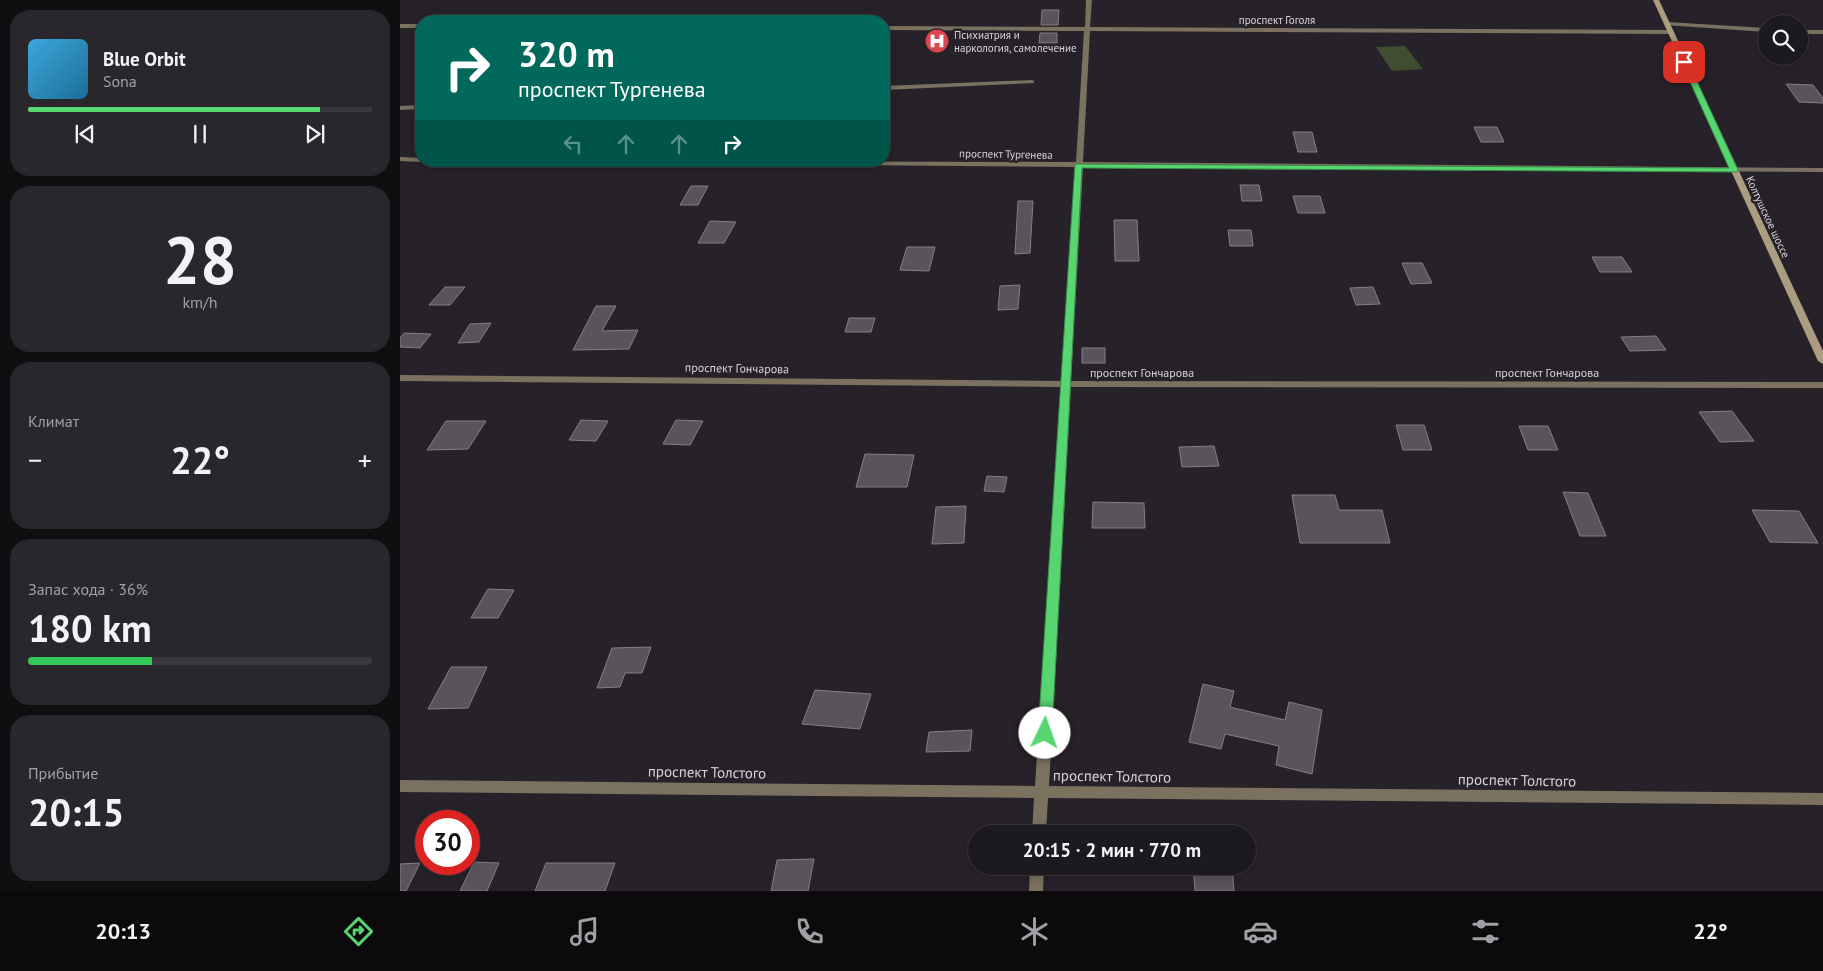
<!DOCTYPE html>
<html lang="ru">
<meta charset="utf-8">
<style>
body{margin:0;font-family:"PT Sans",sans-serif;background:#2a272c;color:#f1f3f6;height:100vh;display:flex;flex-direction:column;font-size:19px;white-space:nowrap}
*{box-sizing:border-box;margin:0}
p{font-size:16px;color:#a0a1a4}
.icon{flex:none;width:28px;height:28px;fill:none;stroke:currentColor;stroke-width:2;stroke-linecap:round;stroke-linejoin:round}
.map{position:relative;flex:1;overflow:hidden}
.side{display:flex;flex-direction:column;gap:10px;padding:10px;background:#100e11;width:400px}
.side>*{flex:none}
.hud{position:absolute;left:15px;top:15px;width:475px;height:152px;border-radius:20px;box-shadow:0 2px 12px #0003,0 0 0 1px #3b383d;background:#00695c;color:#fff;overflow:hidden}
.tools{position:absolute;left:1358px;top:15px;display:grid;gap:10px}
.tools a{display:grid;place-items:center;width:50px;height:50px;border-radius:50%;background:#1d1a1f;box-shadow:0 2px 12px #0003,0 0 0 1px #3b383d;font-size:25px}
.speed{position:absolute;left:15px;top:810px;display:flex;gap:10px;font-size:25px;font-weight:700;text-align:center}
.speed>*{display:grid;place-content:center;width:65px;height:65px;border-radius:50%;background:#1d1a1f;box-shadow:0 2px 12px #0003,0 0 0 1px #3b383d;line-height:1}
.speed .limit{border:8px solid #d22;background:#fff;color:#111}
.pin{position:absolute;display:grid;place-items:center;width:42px;height:42px;color:#fff;margin:-21px;border-radius:10px;box-shadow:0 2px 8px #0006}
.me{position:absolute;width:55px;margin:-28px;rotate:3deg;stroke-linejoin:round;filter:drop-shadow(0 0 4px #0008)}
.turn{display:flex;align-items:center;gap:18px;height:105px;padding:0 20px;font-size:22px}
.turn .icon{width:65px;height:65px;stroke-width:2.5}
.turn b{display:block;font-size:35px;line-height:42px}
.lanes{display:flex;align-items:center;height:48px;padding:0 20px;background:#0003;justify-content:center;gap:25px;direction:ltr}
.lanes .off{opacity:.35}
.big{font-size:38px;font-weight:700;line-height:1.1}
.side .widget{flex:1;display:flex;flex-direction:column;justify-content:center;gap:8px;min-width:0;padding:0 18px;border-radius:20px;background:#2a272c}
.side .dial{align-items:center;gap:0}
.dial b{font-size:65px;line-height:1}
.song{display:flex;align-items:center;gap:15px}
.cover{width:60px;height:60px;border-radius:8px;background:linear-gradient(135deg,hsl(200 70% 55%),hsl(200 70% 35%))}
.played{height:5px;border-radius:2px;background:linear-gradient(90deg,#57d570 85%,#3b383d 85%)}
.keys{display:flex;justify-content:space-around;direction:ltr}
.heat{display:flex;justify-content:space-between;align-items:center;font-size:28px;direction:ltr}
.charge{height:8px;border-radius:4px;background:linear-gradient(90deg,#34c759 36%,#3b383d 0)}
.trip{position:absolute;left:568px;top:825px;width:288px;height:50px;border-radius:25px;background:#1d1a1f;box-shadow:0 2px 12px #0003,0 0 0 1px #3b383d;font-weight:700;line-height:50px;text-align:center}
.tabs{display:flex;height:80px;justify-content:space-around;align-items:center;background:#0c0a0c;color:#a0a1a4}
.tabs .icon{width:35px;height:35px}
.tabs .active{color:#57d570}
.tabs b{font-size:22px;color:#f1f3f6}
main{display:flex;flex:1;min-height:0}
.map>svg:first-child{display:block}
</style>
<main>
<section class="side">
<div class="widget">
<div class="song"><i class="cover"></i><div><b>Blue Orbit</b><p>Sona</p></div></div>
<div class="played"></div>
<div class="keys"><svg class="icon" aria-label="previous" viewBox="0 0 24 24"><path d="M18 5L8 12l10 7zM5 5v14"/></svg><svg class="icon" aria-label="pause" viewBox="0 0 24 24"><path d="M8 5v14M16 5v14"/></svg><svg class="icon" aria-label="next" viewBox="0 0 24 24"><path d="M6 5l10 7-10 7zM19 5v14"/></svg></div>
</div>
<div class="widget dial"><b>28</b><p>km/h</p></div>
<div class="widget"><p>Климат</p>
<div class="heat"><a>−</a><b class="big">22°</b><a>+</a></div>
</div>
<div class="widget"><p>Запас хода · 36%</p><b class="big">180 km</b><div class="charge"></div></div>
<div class="widget"><p>Прибытие</p><b class="big">20:15</b></div>
</section>
<div class="map">
<svg width="1423" height="891" viewBox="0 0 1423 891">
<rect width="100%" height="100%" fill="#272229"/>
<polygon fill="#3f4e31" points="1005,46 1023,69 992,71 976,47"/>
<g fill="#59545c" stroke="#847e87">
<polygon points="642,10 659,10 658,25 641,25"/>
<polygon points="640,33 657,33 657,43 639,43"/>
<polygon points="1386,84 1413,85 1423,98 1423,103 1399,102"/>
<polygon points="1074,127 1097,127 1104,142 1081,142"/>
<polygon points="893,132 912,132 917,152 898,152"/>
<polygon points="840,185 859,185 862,201 842,201"/>
<polygon points="291,186 308,186 298,205 280,205"/>
<polygon points="893,196 920,196 925,213 898,213"/>
<polygon points="618,201 633,201 630,253 615,254"/>
<polygon points="714,220 737,220 739,261 715,261"/>
<polygon points="310,221 336,222 324,243 298,243"/>
<polygon points="828,230 851,230 853,246 830,246"/>
<polygon points="507,247 535,247 529,271 500,270"/>
<polygon points="1192,257 1222,257 1232,272 1200,272"/>
<polygon points="1002,263 1022,263 1032,283 1011,284"/>
<polygon points="620,285 618,309 598,310 600,286"/>
<polygon points="45,287 65,287 50,305 29,305"/>
<polygon points="973,287 980,304 956,305 950,288"/>
<polygon points="196,306 216,306 202,331 238,330 229,349 173,350"/>
<polygon points="449,318 475,318 471,332 445,332"/>
<polygon points="91,323 79,342 58,343 70,324"/>
<polygon points="4,333 31,334 20,348 0,347 0,338"/>
<polygon points="1256,336 1266,350 1230,351 1221,337"/>
<rect x="682" y="348" width="23" height="15"/>
<polygon points="1332,411 1354,441 1320,442 1299,412"/>
<polygon points="181,420 208,421 196,441 169,440"/>
<polygon points="276,420 303,421 290,445 263,444"/>
<polygon points="46,421 86,421 68,449 27,450"/>
<polygon points="996,425 1024,425 1032,450 1003,450"/>
<polygon points="1119,426 1148,426 1158,450 1128,450"/>
<polygon points="814,446 819,466 782,467 779,447"/>
<polygon points="465,454 514,455 507,487 456,487"/>
<polygon points="587,476 607,477 604,492 584,491"/>
<polygon points="1163,492 1188,493 1206,536 1180,536"/>
<polygon points="892,495 935,495 939,510 982,510 990,543 900,543"/>
<polygon points="693,502 744,503 745,528 692,528"/>
<polygon points="566,506 564,543 532,544 536,507"/>
<polygon points="1352,510 1399,511 1418,543 1370,542"/>
<polygon points="88,589 114,590 98,618 71,618"/>
<polygon points="251,647 242,673 225,673 220,687 197,688 212,648"/>
<polygon points="51,667 87,667 68,708 28,709"/>
<polygon points="803,684 834,691 830,707 885,720 889,702 922,710 912,774 876,765 879,746 825,734 821,749 789,742"/>
<polygon points="415,690 471,694 460,729 402,724"/>
<polygon points="572,730 570,751 526,752 529,732"/>
<polygon points="414,859 408,891 371,891 377,860"/>
<polygon points="74,862 99,863 87,891 60,891"/>
<polygon points="20,863 6,891 0,891 0,864"/>
<polygon points="146,863 215,863 205,891 135,891"/>
<polygon points="793,866 832,866 834,891 795,891"/>
</g>
<g fill="none" stroke-linecap="round" stroke-linejoin="round">
<g fill="#7a715f" fill-rule="evenodd">
<polygon points="632,80 634,81 634,83 484,90 484,86"/>
<polygon points="21,105 21,109 0,110 0,106"/>
</g>
<g fill="#7a715f" fill-rule="evenodd">
<polygon points="686,0 692,0 690,27 1271,30 1274,32 1271,34 690,31 683,162 1423,168 1423,172 683,167 671,381 1423,382 1423,388 671,387 649,786 1423,793 1423,805 648,798 646,834 632,834 634,798 0,792 0,780 635,786 661,387 0,381 0,375 661,381 675,167 208,163 205,161 676,162 684,31 484,30 484,26 685,27"/>
<rect x="0" y="24" width="21" height="4"/>
<polygon points="0,157 21,158 21,161 24,161 21,162 0,161"/>
<polygon points="630,866 644,866 643,891 629,891"/>
</g>
<g fill="#7a715f" fill-rule="evenodd">
<polygon points="1267,22 1366,28 1366,32 1265,25 1265,23"/>
<rect x="1399" y="30" width="24" height="4"/>
</g>
<polygon fill="#ac9d80" fill-rule="evenodd" points="1253,0 1259,0 1423,351 1423,364 1418,361"/>
</g>
<polygon fill="#57d570" stroke="#398a49" points="1282,60 1288,62 1338,170 1337,172 682,168 652,733 650,738 645,740 640,738 638,733 675,164 1329,168 1281,62"/>
<defs>
<symbol id="hospital-disc" viewBox="-11 -11 22 22"><circle r="9.5" fill="#e0444e" stroke="#272229"/><path d="M-5-5h3v3.5h4V-5h3V5h-3V1.5h-4V5h-3Z" fill="#fff"/></symbol>
</defs>
<g fill-rule="evenodd">
<use href="#hospital-disc" x="523" y="27" width="28" height="28"/>
</g>
<g text-anchor="middle" dominant-baseline="central" stroke-width="5" stroke-linejoin="round" paint-order="stroke">
<g font-size="11" fill="#d6d3d8" stroke="#272229">
<text x="877" y="20">проспект Гоголя</text>
<text transform="translate(606 154) rotate(1)">проспект Тургенева</text>
<text transform="translate(1368 217) rotate(65)">Колтушское шоссе</text>
</g>
<g font-size="11" fill="#d6d3d8" stroke="#272229" text-anchor="start">
<text x="554" y="35">Психиатрия и<tspan x="554" dy="13">наркология, самолечение</tspan></text>
</g>
<g font-size="12" fill="#d6d3d8" stroke="#272229">
<text transform="translate(337 368) rotate(1)">проспект Гончарова</text>
<text x="742" y="372">проспект Гончарова</text>
<text x="1147" y="372">проспект Гончарова</text>
</g>
<g font-size="15" fill="#d6d3d8" stroke="#272229">
<text transform="translate(307 772) rotate(1)">проспект Толстого</text>
<text transform="translate(712 776) rotate(1)">проспект Толстого</text>
<text transform="translate(1117 780) rotate(1)">проспект Толстого</text>
</g>
</g>
</svg>
<div class="tools">
<a><svg class="icon" aria-label="search" viewBox="0 0 24 24"><circle cx="10" cy="10" r="6"/><path d="M15 15l6 6"/></svg></a>
</div>
<div class="speed"><div class="limit">30</div></div>
<div class="pin" style="left:1284px;top:62px;background:#d93025"><svg class="icon" aria-label="arrive" viewBox="0 0 24 24"><path d="M6 21V4h12l-3 4 3 4H6"/></svg></div>
<svg class="me" style="left:645px;top:733px" viewBox="-20 -20 40 40"><circle r="19" fill="#fff"/><path d="M0-13L10 11 0 6-10 11z" fill="#57d570"/></svg>
<div class="trip">20:15 · 2 мин · 770 m</div>
<div class="hud">
<div class="turn"><svg class="icon" aria-label="right" viewBox="0 0 24 24"><path d="M7 20v-9h11M14 6l5 5-5 5"/></svg><div><b>320 m</b>проспект Тургенева</div></div>
<div class="lanes"><svg class="icon off" aria-label="left" viewBox="0 0 24 24"><path d="M17 20v-9H6M10 6l-5 5 5 5"/></svg><svg class="icon off" aria-label="ahead" viewBox="0 0 24 24"><path d="M12 20V5M6 11l6-6 6 6"/></svg><svg class="icon off" aria-label="ahead" viewBox="0 0 24 24"><path d="M12 20V5M6 11l6-6 6 6"/></svg><svg class="icon" aria-label="right" viewBox="0 0 24 24"><path d="M7 20v-9h11M14 6l5 5-5 5"/></svg></div>
</div>
</div>
</main>
<nav class="tabs">
<b>20:13</b>
<svg class="icon active" aria-label="directions" viewBox="0 0 24 24"><path d="M12 3l9 9-9 9-9-9zM9 14v-3h6M13 9l2 2-2 2"/></svg>
<svg class="icon" aria-label="music" viewBox="0 0 24 24"><path d="M9 18V5l10-2v13"/><circle cx="6" cy="18" r="3"/><circle cx="16" cy="16" r="3"/></svg>
<svg class="icon" aria-label="phone" viewBox="0 0 24 24"><path d="M5 4h4l2 5-3 2q2 4 5 5l2-3 5 2v4C11 20 4 13 5 4z"/></svg>
<svg class="icon" aria-label="climate" viewBox="0 0 24 24"><path d="M12 3v18M4 7l16 10M4 17L20 7"/></svg>
<svg class="icon" aria-label="car" viewBox="0 0 24 24"><path d="M5 17H2v-5l4-1 3-4h7l3 4 3 1v5h-3M9 17h6M6 11h13"/><circle cx="7" cy="17" r="2"/><circle cx="17" cy="17" r="2"/></svg>
<svg class="icon" aria-label="filters" viewBox="0 0 24 24"><path d="M4 7h16M4 17h16"/><circle cx="9" cy="7" r="2"/><circle cx="15" cy="17" r="2"/></svg>
<b>22°</b>
</nav>
